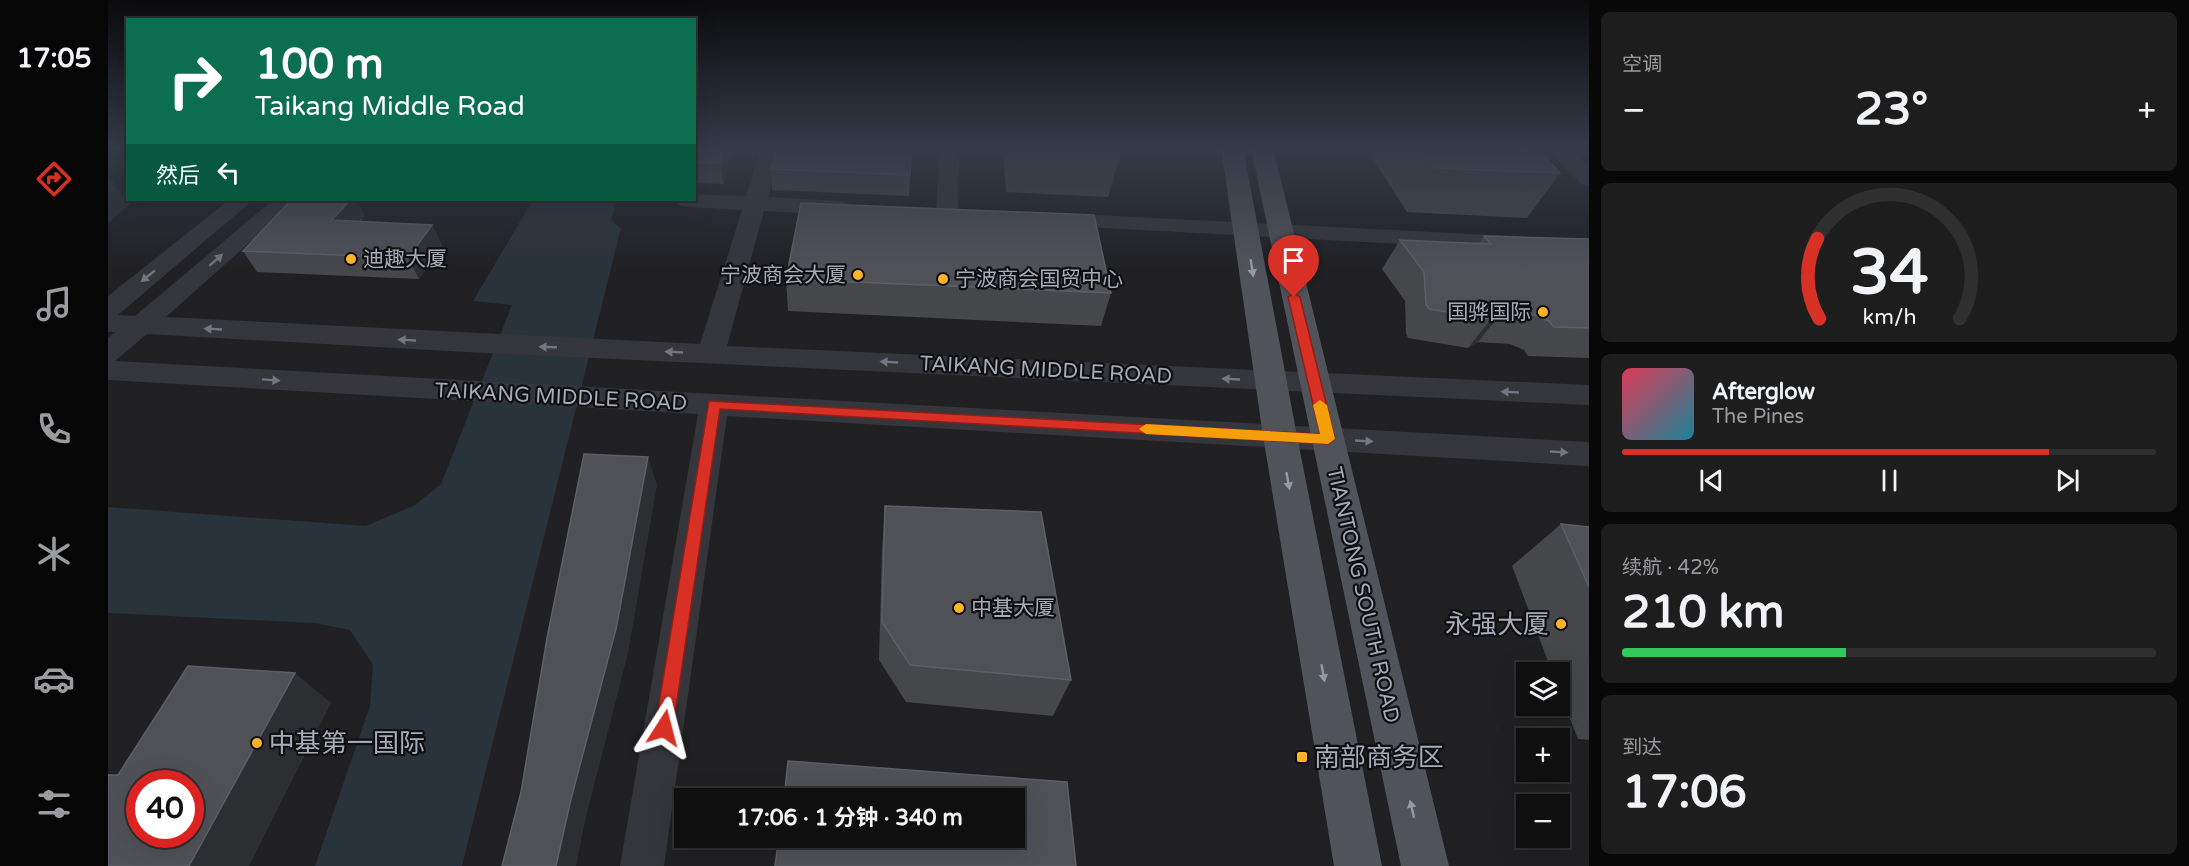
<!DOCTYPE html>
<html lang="zh">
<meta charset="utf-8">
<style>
body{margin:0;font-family:"Varela Round","Noto Sans SC",sans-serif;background:#1d1d1e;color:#f1f3f6;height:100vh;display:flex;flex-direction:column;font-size:22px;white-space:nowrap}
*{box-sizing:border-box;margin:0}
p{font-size:20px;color:#9b9c9f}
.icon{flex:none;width:33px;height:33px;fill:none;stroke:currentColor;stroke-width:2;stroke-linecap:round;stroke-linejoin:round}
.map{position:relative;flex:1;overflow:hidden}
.side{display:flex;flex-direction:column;gap:12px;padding:12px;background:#080809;width:600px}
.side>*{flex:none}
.hud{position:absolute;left:18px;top:18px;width:570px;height:183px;border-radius:0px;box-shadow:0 6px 24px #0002,0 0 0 2px #2f2f30;background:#0b6e4f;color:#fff;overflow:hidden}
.buttons{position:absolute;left:1408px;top:662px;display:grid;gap:12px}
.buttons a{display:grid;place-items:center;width:54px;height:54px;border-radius:0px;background:#0f0f10;box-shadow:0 6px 24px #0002,0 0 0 2px #2f2f30;font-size:30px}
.speed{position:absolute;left:18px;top:770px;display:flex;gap:12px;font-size:30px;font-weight:700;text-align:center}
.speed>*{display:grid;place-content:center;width:78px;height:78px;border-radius:50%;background:#0f0f10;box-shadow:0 6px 24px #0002,0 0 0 2px #2f2f30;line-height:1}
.speed .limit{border:9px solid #d22;background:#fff;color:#111}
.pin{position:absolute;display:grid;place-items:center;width:51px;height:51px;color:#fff;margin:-62px -26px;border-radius:50% 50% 50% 0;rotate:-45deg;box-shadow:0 0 6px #0007}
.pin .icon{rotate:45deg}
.me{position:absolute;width:66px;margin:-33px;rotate:9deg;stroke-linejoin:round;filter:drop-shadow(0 0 4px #0008)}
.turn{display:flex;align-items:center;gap:21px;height:126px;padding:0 30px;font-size:27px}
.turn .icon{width:78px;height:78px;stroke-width:2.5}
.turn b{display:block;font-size:42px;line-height:51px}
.then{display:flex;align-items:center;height:57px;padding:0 30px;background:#0003;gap:12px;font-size:22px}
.big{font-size:45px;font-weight:700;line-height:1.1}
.side .tile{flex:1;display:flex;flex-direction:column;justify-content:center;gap:9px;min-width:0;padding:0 21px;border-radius:9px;background:#1d1d1e}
.side .dial{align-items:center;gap:0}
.dial svg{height:156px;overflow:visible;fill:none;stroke:#2f2f30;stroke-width:7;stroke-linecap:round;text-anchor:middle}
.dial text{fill:#f1f3f6;stroke:none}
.song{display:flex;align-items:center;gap:18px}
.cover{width:72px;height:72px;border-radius:9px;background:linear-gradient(135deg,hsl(350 70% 55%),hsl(190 70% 35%))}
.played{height:6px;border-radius:3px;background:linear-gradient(90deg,#d93025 80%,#2f2f30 80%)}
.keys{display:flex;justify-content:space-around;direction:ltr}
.heat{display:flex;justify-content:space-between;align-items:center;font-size:33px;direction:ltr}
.charge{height:9px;border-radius:4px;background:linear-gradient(90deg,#34c759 42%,#2f2f30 0)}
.trip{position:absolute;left:566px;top:788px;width:351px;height:60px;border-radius:0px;background:#0f0f10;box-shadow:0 6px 24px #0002,0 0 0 2px #2f2f30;font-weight:700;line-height:60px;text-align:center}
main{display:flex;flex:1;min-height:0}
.tab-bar{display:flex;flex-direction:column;width:108px;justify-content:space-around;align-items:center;background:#060606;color:#9b9c9f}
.tab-bar .icon{width:42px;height:42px}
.tab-bar .active{color:#d93025}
.tab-bar b{font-size:27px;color:#f1f3f6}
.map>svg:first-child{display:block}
</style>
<main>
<nav class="tab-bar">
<b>17:05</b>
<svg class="icon active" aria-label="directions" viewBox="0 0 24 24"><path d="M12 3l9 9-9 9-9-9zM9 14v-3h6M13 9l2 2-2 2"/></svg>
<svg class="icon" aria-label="music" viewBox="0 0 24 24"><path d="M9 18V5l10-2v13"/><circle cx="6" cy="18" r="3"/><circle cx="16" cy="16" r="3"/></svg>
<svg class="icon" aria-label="phone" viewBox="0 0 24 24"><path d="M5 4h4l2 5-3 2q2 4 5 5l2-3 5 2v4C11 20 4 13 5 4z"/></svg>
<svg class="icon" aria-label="climate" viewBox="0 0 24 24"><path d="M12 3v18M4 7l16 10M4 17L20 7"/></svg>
<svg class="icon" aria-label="car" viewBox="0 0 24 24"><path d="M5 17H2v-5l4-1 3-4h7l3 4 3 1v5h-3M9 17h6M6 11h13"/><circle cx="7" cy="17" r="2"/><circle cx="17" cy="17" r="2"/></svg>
<svg class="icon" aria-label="filters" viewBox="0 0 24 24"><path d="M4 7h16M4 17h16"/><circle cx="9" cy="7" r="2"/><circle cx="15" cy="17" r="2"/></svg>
</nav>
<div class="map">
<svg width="1481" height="866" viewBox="0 0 1481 866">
<rect width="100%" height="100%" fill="#141416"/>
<path fill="#202023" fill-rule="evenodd" d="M0 148H19L20 200H586L587 148H1481V866H0ZM1419 672H1452V705H1419ZM1419 738H1452V771H1419ZM32 783H82V834H32ZM576 798H906V837H576ZM1419 804H1452V837H1419Z"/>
<polygon fill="#29333b" points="425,200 509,200 503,221 513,228 354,866 207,866 262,706 265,665 242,630 207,623 0,613 0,507 258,526 307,505 333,484 404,305 365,301"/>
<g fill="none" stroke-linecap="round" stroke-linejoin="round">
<g fill="#35363b" fill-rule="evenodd">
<polygon points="653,148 673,148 660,197 732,201 740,203 743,208 740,213 732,215 656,211 619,346 1481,385 1481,405 358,352 39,334 7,361 1481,442 1481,466 619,416 556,866 512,866 590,414 0,380 0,338 7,332 0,332 0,296 121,200 145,200 10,315 27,316 165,200 189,200 58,317 592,344 634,210 578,207 570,205 567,200 586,200 586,194 638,196"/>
<polygon points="831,148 851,148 850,214 847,219 831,219 828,214"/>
<polygon points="1440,148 1462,148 1481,167 1481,186 1473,184"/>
<polygon points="948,213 1481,240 1481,254 940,225 936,220 940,215"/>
</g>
<g fill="#51535b" fill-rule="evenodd">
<polygon points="1113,148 1135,148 1189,436 1274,866 1226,866 1155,436"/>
<polygon points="1143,148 1165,148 1341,866 1293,866"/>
</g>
</g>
<g fill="#45474b">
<polygon points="586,148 624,148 615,184 586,183"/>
<polygon points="804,148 801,196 664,190 663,169"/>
<polygon points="895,148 1012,148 1013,152 1000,197 898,192"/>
<polygon points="1268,148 1429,148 1452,173 1419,218 1299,212 1263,156"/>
<polygon points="257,215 252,222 324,225 334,245 311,279 149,272 135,251"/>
<polygon points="1376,236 1481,239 1481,358 1420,356 1416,350 1402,344 1370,342 1360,348 1300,338 1298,333 1297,301 1274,269 1292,240 1370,244"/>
<polygon points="678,279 1003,293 993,326 680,311"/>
<polygon points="777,506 963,680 945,716 798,702 771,660 774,549"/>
<polygon points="1453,524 1481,527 1481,740 1470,739 1452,693 1452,672 1444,672 1404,566"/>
</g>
<g fill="#2d2e31">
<polygon points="616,148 624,148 615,184 612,163"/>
<polygon points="0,176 22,204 0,223"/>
<polygon points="242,200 249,200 257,215 236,241 224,220"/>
<polygon points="324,225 334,245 311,279 300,258"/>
<polygon points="1393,313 1370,342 1360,348 1383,319"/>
<polygon points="540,457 549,485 520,653 478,817 468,866 448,866"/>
<polygon points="187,673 223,703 141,866 81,866"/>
</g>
<g fill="#505157" stroke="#5d5f66" stroke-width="1.5" fill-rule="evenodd">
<polygon points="586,148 616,148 612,163 586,163"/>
<polygon points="668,148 804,148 802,175 663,169"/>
<polygon points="914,148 1012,148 1013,152"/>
<polygon points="1312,148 1429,148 1452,173 1326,168"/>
<polygon points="183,200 242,200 224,220 324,225 300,258 135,251"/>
<polygon points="693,203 986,215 1003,293 678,279"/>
<polygon points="1376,236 1481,239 1481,328 1446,327 1441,321 1426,315 1393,313 1383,319 1321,309 1318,304 1316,272 1292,240 1383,244"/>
<polygon points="476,454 540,457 508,629 463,799 448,866 394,866 413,792 439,638"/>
<polygon points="777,506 933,512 963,680 802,665 774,622"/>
<polygon points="1453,524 1481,527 1481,587"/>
<path d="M80 666 187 673 81 866H0V775H10ZM32 783H82V834H32Z"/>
<polygon points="680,761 959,782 968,866 667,866 671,837 906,837 906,798 676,798"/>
</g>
<defs><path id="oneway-solid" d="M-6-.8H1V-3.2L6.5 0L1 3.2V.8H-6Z" transform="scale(1.5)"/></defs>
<g fill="#73767f">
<use href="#oneway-solid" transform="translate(108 260) rotate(-41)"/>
<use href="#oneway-solid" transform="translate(40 276) rotate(141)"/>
<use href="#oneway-solid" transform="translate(105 329) rotate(-177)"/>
<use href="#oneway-solid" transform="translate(299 340) rotate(-177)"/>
<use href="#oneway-solid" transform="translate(440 347) rotate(-178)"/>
<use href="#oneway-solid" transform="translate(566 352) rotate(-177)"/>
<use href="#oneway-solid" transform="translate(781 362) rotate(-177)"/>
<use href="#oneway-solid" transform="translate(1123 379) rotate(-177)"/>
<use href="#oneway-solid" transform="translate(163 380) rotate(4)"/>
<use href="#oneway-solid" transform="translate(1402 392) rotate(-177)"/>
<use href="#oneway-solid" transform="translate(1256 441) rotate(3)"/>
<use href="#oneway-solid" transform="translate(1451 452) rotate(3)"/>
</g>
<g fill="#9499a5">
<use href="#oneway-solid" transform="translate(1144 268) rotate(81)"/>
<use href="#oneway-solid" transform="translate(1180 481) rotate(80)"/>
<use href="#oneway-solid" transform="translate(1215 673) rotate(80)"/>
<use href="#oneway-solid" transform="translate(1304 809) rotate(-103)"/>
</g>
<linearGradient id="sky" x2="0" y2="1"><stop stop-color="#0b0b0c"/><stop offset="0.55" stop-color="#343a47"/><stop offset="1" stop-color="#343a47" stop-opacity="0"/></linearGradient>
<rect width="1481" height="269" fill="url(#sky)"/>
<polygon fill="#d93025" stroke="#8d1f18" stroke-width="1.5" points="1186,293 1192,297 1227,439 1220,444 612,409 565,728 562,734 556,736 549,734 547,728 601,401 1212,434 1180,297"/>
<polygon fill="#f59e0b" points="1212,400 1219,405 1227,439 1220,444 1038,434 1031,429 1038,424 1212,434 1205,405"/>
<g fill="#feb424" stroke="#0f0f11" stroke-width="2">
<circle cx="243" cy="259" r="6"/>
<circle cx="750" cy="275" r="6"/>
<circle cx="835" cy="279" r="6"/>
<circle cx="1435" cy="312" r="6"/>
<circle cx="851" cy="608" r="6"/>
<circle cx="1453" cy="624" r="6"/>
<circle cx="149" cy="743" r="6"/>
<rect x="1188" y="751" width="12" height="12" rx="3"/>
</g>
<g text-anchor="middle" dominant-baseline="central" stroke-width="4.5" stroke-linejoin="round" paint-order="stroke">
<g font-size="21" fill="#a5abb7" stroke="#0f0f11" text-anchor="start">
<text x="255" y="259">迪趣大厦</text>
<text x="738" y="275" text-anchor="end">宁波商会大厦</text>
<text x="847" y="279">宁波商会国贸中心</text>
<text x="1423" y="312" text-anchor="end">国骅国际</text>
<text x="863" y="608">中基大厦</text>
</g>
<g font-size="21" fill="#a5abb7" stroke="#0f0f11">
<text transform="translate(938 370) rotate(3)">TAIKANG MIDDLE ROAD</text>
<text transform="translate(453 397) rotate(3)">TAIKANG MIDDLE ROAD</text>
<text transform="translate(1255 595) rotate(77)">TIANTONG SOUTH ROAD</text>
</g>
<g font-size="26" fill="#a5abb7" stroke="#0f0f11" text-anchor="start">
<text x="1441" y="624" text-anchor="end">永强大厦</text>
<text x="161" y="743">中基第一国际</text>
<text x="1206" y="757">南部商务区</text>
</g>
</g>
</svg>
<div class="buttons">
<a><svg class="icon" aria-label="layers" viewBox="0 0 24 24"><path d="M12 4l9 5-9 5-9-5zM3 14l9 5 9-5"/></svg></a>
<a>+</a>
<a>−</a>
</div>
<div class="speed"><div class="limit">40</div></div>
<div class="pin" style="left:1186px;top:297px;background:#d93025"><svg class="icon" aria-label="arrive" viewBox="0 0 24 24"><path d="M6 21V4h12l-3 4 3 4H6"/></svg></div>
<svg class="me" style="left:556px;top:728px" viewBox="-20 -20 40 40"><path d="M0-17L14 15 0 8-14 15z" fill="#d93025" stroke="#fff" stroke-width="4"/></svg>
<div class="trip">17:06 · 1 分钟 · 340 m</div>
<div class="hud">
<div class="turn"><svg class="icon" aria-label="right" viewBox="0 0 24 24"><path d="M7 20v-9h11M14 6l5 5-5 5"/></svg><div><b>100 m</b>Taikang Middle Road</div></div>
<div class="then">然后<svg class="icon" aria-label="left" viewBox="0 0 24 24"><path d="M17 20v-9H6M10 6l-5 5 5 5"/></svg></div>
</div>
</div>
<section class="side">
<div class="tile"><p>空调</p>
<div class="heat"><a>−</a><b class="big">23°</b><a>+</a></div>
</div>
<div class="tile dial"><svg viewBox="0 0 100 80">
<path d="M14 69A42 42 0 1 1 86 69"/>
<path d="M14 69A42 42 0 0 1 13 28" stroke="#d93025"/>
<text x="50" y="56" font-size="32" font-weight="700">34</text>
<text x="50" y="72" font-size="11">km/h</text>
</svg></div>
<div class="tile">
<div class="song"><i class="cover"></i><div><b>Afterglow</b><p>The Pines</p></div></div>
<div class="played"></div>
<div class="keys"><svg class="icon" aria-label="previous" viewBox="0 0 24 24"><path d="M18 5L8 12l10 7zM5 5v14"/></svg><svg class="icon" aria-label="pause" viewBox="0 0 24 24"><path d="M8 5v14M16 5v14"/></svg><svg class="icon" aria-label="next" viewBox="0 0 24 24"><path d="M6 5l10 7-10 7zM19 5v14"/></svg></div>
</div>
<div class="tile"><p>续航 · 42%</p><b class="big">210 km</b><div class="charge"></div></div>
<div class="tile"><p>到达</p><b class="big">17:06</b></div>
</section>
</main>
